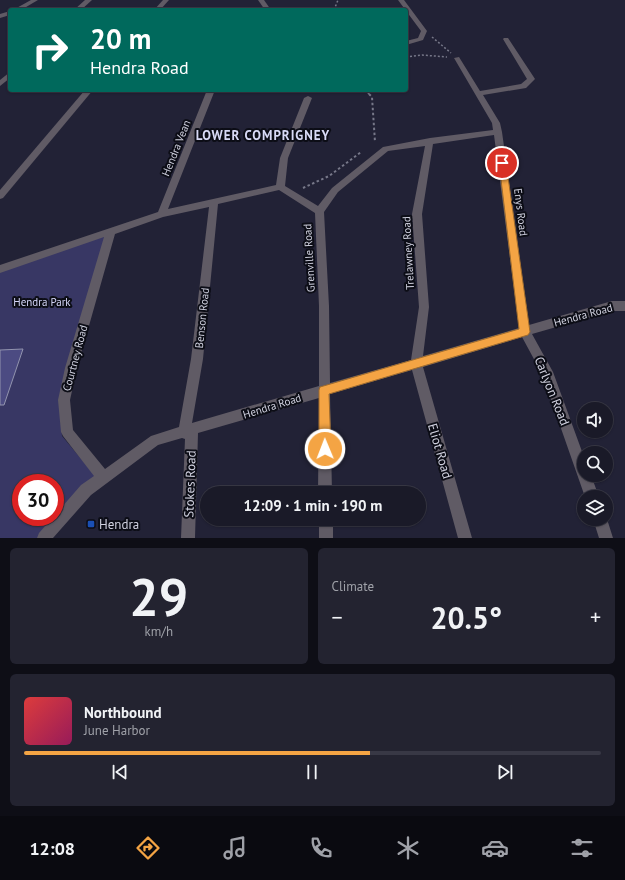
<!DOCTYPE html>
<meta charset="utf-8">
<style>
body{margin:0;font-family:"PT Sans",sans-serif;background:#232330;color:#f1f3f6;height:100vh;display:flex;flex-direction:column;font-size:15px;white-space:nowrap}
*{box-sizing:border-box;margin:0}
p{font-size:13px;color:#9fa1a8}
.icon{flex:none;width:22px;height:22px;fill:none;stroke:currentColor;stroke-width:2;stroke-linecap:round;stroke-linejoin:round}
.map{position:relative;height:538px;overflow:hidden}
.panel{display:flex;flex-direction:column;gap:10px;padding:10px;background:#0e0e16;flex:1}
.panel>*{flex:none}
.banner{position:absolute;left:8px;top:8px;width:400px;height:84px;border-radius:4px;box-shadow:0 1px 3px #0004,0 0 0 1px #383845;background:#00695c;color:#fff;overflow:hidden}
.fabs{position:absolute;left:577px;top:402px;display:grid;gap:8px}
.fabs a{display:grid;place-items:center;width:36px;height:36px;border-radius:50%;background:#1a1a28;box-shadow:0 1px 3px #0004,0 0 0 1px #383845;font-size:20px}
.speed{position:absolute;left:12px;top:474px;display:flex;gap:8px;font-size:20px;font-weight:700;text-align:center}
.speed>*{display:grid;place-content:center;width:52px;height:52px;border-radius:50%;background:#1a1a28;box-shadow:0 1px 3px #0004,0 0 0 1px #383845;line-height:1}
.speed .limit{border:6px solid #d22;background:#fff;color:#111}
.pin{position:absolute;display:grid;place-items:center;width:34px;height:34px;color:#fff;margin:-17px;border:2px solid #fff;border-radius:50%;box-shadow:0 1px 4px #0007}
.me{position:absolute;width:44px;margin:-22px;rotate:359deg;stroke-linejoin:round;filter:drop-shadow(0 0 3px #0008)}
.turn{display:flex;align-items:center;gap:14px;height:84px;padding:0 16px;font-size:18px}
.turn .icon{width:52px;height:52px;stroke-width:2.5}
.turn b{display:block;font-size:28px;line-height:34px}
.big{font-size:30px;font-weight:700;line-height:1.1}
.panel .widget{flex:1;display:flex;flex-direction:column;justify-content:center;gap:6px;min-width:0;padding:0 14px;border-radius:6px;background:#232330}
.panel .dial{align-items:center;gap:0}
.dial b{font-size:52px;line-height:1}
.song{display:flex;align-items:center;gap:12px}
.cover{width:48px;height:48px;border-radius:6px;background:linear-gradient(135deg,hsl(0 70% 55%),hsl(330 70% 35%))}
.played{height:4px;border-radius:2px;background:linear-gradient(90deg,#f4a444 60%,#383845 60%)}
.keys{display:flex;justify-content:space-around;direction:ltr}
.heat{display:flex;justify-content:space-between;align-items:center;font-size:22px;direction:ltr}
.panel .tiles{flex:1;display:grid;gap:10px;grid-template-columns:1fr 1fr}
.widget:last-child{grid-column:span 2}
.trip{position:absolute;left:200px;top:486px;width:226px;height:40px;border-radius:20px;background:#1a1a28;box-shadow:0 1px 3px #0004,0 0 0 1px #383845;font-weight:700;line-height:40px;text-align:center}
.dock{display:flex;height:64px;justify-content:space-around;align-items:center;background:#0a0a10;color:#9fa1a8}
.dock .icon{width:28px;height:28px}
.dock .on{color:#f4a444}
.dock b{font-size:18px;color:#f1f3f6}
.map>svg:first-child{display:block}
</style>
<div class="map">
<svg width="625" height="538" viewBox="0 0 625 538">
<rect width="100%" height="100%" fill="#222236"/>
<path fill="#383764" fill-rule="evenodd" d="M106 234 59 402 62 436 97 478 39 538H0V272ZM21 483H55V517H21Z"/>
<polygon fill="#4c4b82" stroke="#9294ae" points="23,349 4,405 0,405 0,350"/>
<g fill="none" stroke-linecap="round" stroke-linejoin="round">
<g stroke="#777889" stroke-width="1.5" stroke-dasharray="2 2" stroke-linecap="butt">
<polyline points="334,10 338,0"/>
<polyline points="432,37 451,53"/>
<polyline points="406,57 422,55 447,57"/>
<polyline points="365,90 370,95"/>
</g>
<g stroke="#777889" stroke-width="2" stroke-dasharray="2.5 2.5" stroke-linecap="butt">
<polyline points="369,94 372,97 375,142"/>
<polyline points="303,188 329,176 361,152"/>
</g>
<g fill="#605b65" fill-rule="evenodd">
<polygon points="31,0 38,0 21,10 13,10"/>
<polygon points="85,0 92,0 81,10 74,10"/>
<polygon points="163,0 169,0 160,10 154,10"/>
<polygon points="258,0 264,0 271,10 265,10"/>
<polygon points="398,0 404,0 427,31 423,40 406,45 406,41 418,38 421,31"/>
<polygon points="10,11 10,15 0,18 0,14"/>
<path d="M504 38H508L535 79 526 88 483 95 500 123 502 132 529 325 612 301H625V311H612L532 334 553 372 584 457V475H591L599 497H585L542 374 522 337 423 367 472 538H458L412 370 330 394 332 493H318L319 398 198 433 195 538H181L185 439 182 438 158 445 91 495 53 538H37L39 533 53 517H55V515L81 485 94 476 63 436 61 432 58 400 65 368 104 237 0 273V265L158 212 207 90H215L168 209 276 185 280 158 304 98 308 96 312 98 288 158 285 186 318 206 332 188 383 147 430 138 493 130 492 123 454 58 459 57 480 91 521 84 527 79 503 39ZM494 135 519 328 423 356 429 307 422 214 433 144ZM425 146 412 214 419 307 411 360 330 383 329 306 324 212 338 192 388 151ZM279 190 315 213 319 306V386L192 423 203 359 218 204ZM209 207 191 359 179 427 151 436 105 469 73 430 70 400 77 368 115 234 163 217Z"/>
<polygon points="10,72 10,78 0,86 0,80"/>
<polygon points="85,90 93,90 3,198 0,199 0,190"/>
<polygon points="606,517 607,519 613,538 599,538 593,519 606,519"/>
<rect x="319" y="519" width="14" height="19"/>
</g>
</g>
<polygon fill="#f4a444" stroke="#9f6b2c" points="502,160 506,163 530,332 528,335 329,394 331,449 329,453 325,455 321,453 319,449 319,390 320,387 519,329 499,163"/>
<rect fill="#1a4fb4" stroke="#0c0d16" stroke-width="1.5" x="87" y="520" width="8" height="8" rx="2"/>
<g text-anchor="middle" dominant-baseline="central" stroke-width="4" stroke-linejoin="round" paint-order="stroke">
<g font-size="11" fill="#d0d1df" stroke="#0c0d16">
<text transform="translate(176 148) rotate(-68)">Hendra Vean</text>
<text transform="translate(521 212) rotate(83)">Enys Road</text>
<text transform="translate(408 253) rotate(-93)">Trelawney Road</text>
<text transform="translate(309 258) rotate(-93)">Grenville Road</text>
<text transform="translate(583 315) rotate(-15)">Hendra Road</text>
<text transform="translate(202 318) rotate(-84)">Benson Road</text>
<text transform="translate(75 358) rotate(-75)">Courtney Road</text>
<text transform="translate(272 406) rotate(-17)">Hendra Road</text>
</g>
<g font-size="11" fill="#d4d6f9" stroke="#0c0d16">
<text x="42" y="302">Hendra Park</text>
</g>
<g font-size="13" font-weight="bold" letter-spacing="1" fill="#d8daf6" stroke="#0c0d16">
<text x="263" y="135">LOWER COMPRIGNEY</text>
</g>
<g font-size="13" fill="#d0d1df" stroke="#0c0d16">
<text transform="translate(552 391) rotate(68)">Carlyon Road</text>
<text transform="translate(440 451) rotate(74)">Eliot Road</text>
<text transform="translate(190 484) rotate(-88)">Stokes Road</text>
</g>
<g font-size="13" fill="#d0d1df" stroke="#0c0d16" text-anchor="start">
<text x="99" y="524">Hendra</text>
</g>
</g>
</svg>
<div class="fabs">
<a><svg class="icon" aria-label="sound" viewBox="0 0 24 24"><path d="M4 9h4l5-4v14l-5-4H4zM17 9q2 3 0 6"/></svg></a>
<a><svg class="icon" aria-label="search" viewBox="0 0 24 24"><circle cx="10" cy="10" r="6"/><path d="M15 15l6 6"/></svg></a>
<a><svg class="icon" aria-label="layers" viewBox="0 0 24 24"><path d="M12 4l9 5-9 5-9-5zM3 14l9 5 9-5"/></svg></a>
</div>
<div class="speed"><div class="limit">30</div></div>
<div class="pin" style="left:502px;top:163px;background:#d93025"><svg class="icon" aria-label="arrive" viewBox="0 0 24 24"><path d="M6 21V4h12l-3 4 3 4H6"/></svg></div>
<svg class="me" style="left:325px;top:449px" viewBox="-20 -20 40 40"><circle r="17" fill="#f4a444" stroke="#fff" stroke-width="3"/><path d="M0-11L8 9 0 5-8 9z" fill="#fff"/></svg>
<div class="trip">12:09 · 1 min · 190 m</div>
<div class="banner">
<div class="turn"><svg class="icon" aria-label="right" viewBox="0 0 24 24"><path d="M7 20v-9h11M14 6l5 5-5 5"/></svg><div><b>20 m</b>Hendra Road</div></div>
</div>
</div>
<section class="panel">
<div class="tiles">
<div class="widget dial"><b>29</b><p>km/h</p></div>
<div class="widget"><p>Climate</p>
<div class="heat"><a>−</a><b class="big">20.5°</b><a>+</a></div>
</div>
<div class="widget">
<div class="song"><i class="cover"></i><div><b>Northbound</b><p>June Harbor</p></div></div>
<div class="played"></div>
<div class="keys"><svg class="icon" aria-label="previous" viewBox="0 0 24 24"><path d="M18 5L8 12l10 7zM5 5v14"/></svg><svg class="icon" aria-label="pause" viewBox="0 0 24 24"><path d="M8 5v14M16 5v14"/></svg><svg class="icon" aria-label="next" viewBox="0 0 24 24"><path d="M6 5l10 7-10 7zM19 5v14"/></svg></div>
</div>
</div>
</section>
<nav class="dock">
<b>12:08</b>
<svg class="icon on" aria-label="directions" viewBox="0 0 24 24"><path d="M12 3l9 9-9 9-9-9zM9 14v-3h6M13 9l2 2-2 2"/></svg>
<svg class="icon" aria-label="music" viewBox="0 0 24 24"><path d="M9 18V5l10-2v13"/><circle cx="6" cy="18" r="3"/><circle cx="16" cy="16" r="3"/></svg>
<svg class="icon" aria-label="phone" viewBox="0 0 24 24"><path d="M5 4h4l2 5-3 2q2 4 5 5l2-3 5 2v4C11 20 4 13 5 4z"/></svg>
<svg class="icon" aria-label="climate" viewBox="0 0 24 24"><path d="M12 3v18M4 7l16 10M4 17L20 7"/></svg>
<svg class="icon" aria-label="car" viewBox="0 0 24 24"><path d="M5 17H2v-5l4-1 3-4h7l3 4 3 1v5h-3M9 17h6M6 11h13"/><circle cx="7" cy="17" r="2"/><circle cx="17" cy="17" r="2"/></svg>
<svg class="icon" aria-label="filters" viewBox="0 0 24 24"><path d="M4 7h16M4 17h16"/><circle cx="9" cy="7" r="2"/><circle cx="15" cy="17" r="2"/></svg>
</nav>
